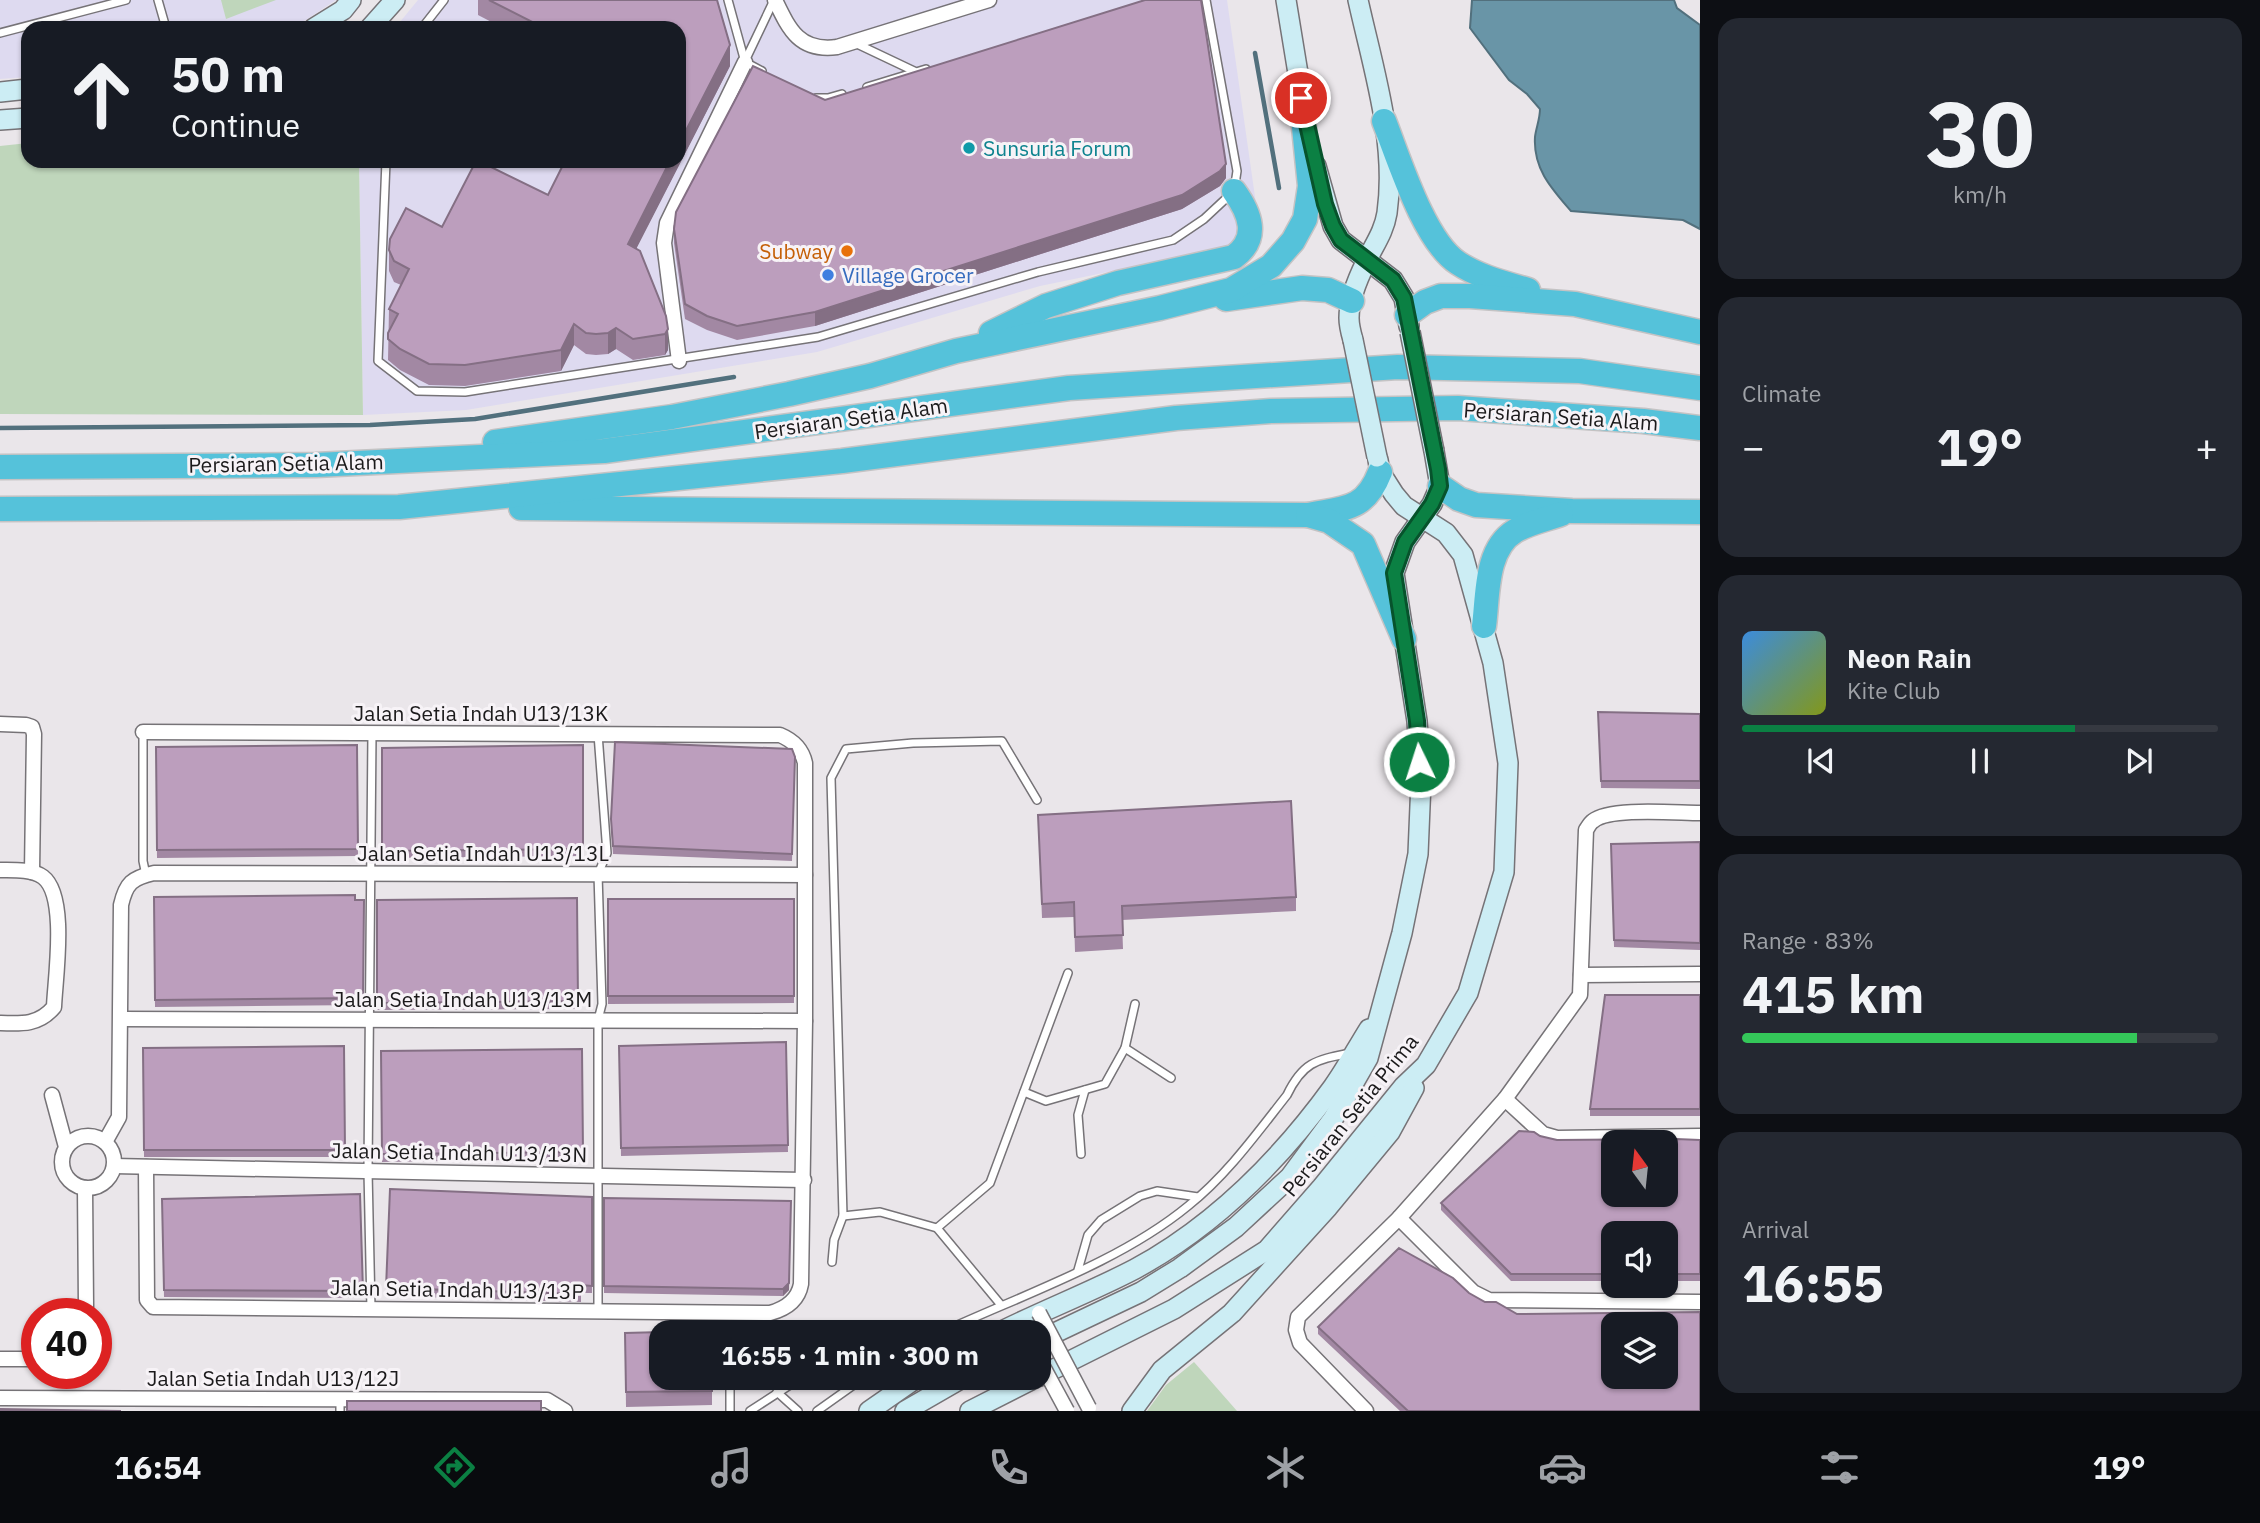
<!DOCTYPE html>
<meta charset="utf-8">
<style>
body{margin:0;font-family:"IBM Plex Sans",sans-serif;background:#242831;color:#f1f3f6;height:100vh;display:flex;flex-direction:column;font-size:26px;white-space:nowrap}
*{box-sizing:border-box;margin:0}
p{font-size:23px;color:#9ea1a6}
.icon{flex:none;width:38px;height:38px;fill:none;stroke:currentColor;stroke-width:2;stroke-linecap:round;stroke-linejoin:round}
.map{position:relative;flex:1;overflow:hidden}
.sheet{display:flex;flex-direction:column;gap:18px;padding:18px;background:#0d0f14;width:560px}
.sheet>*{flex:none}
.banner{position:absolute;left:21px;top:21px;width:665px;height:147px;border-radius:21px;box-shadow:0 2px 5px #0004;background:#171b24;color:#f1f3f6;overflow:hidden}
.needle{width:46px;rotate:345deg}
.tools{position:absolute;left:1601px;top:1130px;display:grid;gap:14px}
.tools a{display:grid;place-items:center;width:77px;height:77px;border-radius:14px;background:#171b24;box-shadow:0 2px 5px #0004;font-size:35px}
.speed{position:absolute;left:21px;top:1298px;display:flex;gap:14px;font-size:35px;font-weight:700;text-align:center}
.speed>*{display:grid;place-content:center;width:91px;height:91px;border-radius:50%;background:#171b24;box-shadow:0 2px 5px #0004;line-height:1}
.speed .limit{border:10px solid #d22;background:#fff;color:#111}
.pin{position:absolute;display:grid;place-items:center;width:60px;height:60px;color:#fff;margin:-30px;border:4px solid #fff;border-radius:50%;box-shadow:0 2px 7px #0007}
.me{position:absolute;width:77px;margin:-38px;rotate:356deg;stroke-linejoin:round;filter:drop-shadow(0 0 5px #0008)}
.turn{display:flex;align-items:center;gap:24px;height:147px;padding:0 35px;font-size:32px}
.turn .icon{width:91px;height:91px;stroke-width:2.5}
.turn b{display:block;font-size:49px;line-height:60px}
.big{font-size:52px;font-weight:700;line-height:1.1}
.sheet .tile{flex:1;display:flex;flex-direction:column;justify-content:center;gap:10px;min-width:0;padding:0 24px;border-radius:21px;background:#242831}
.sheet .dial{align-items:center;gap:0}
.dial b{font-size:91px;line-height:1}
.song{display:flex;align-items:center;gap:21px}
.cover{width:84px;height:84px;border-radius:10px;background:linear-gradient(135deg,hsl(210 70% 55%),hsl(70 70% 35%))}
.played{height:7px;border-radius:4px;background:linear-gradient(90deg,#0b8043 70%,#363941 70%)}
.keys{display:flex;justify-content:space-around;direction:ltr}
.heat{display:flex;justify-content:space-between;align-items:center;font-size:38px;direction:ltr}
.charge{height:10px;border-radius:5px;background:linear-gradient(90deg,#34c759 83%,#363941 0)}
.trip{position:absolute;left:649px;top:1320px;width:402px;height:70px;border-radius:21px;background:#171b24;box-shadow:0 2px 5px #0004;font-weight:700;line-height:70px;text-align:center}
.menu{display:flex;height:112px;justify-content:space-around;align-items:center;background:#090b0e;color:#9ea1a6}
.menu .icon{width:49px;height:49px}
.menu .on{color:#0b8043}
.menu b{font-size:32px;color:#f1f3f6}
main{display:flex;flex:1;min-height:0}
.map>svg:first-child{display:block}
</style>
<main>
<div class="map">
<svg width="1700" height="1411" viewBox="0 0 1700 1411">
<rect width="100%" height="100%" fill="#eae6ea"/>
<g fill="#dedaf0">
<polygon points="0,0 336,0 306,20 284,28 28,28 28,77 0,79"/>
<polygon points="418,0 1227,0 1257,211 1234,246 1040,286 817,352 466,410 363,415 359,161 679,161 679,28 395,28"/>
</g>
<g fill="#bfd6bb">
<polygon points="221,0 276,0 226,19"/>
<polygon points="28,143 28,161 359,161 363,415 0,414 0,146"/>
<polygon points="1194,1362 1237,1411 1147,1411 1166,1385"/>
</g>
<path fill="#6995a7" stroke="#52707d" stroke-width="2" d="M1472 0H1674L1677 8 1700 25V229L1683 220 1571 211C1552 189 1533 169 1535 137 1536 128 1540 119 1540 109L1527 94 1509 80 1470 28Z"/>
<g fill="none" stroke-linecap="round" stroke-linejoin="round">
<g stroke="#52707d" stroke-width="4.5">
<polyline points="1255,53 1279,188"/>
<polyline points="0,428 370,425 475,419 734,377"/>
</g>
<defs>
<g id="lane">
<polyline points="158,0 166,28"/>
<polyline points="728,0 745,62 762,71"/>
<polyline points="422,28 444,0"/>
<polyline points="0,33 126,0"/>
<polyline points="855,43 914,71"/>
<polyline points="745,61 774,0"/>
<polyline points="867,87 926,69"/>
<polyline points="816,98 828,98 842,94"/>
<polyline points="386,161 378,361 417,391 465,392 818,337 1038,272 1173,240 1204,219 1234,191 1237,171 1206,0"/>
<polyline points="143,732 143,861 146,875"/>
<polyline points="598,734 607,853 598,874 602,1004 598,1020 598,1312"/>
<polyline points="1125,1048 1171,1078"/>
<polyline points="1024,1092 1046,1101 1105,1084 1125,1048 1135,1004"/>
<polyline points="1081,1154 1078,1115 1085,1090"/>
<polyline points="843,1216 880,1212 937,1228 1001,1305"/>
<polyline points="937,1228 990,1183 1068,973"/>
<polyline points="832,1262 834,1240 843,1216 831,778 846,749 913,743 1002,741 1037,800"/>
<polyline points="1078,1270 1088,1235 1101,1220 1140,1196 1157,1191 1198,1197"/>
<polyline points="371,1309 368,1171 372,733"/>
<path d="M942 1332C1022 1295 1120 1262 1188 1206 1227 1175 1257 1133 1287 1095 1303 1062 1316 1060 1350 1053"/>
<polyline points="730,1377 730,1411"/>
<polyline points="777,1392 798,1411"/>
<polyline points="340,1411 340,1399"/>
<polyline points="750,1411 796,1381 793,1377"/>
<polyline points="817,1411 865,1377"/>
</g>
<g id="street">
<path d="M775 0C789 29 799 52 837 47L989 0"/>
<polyline points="679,361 664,243 667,223 745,62"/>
<polyline points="0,724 26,725 32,727 34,734 32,872"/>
<path d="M143 732 780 735C792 740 802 749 805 763V1021L801 1284C798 1301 785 1309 770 1313L153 1307 147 1300 146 1167"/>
<path d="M0 870C13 870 32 869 43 877 68 896 55 979 54 1007 39 1025 22 1024 0 1023"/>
<polyline points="1581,975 1700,974"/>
<polyline points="121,1019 805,1021"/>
<polyline points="52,1095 66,1147"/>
<polyline points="1505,1099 1543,1134 1557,1138 1700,1136"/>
<circle cx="88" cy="1162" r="26"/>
<path d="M105 1142 119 1117 121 905C126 883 132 878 154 873L805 875"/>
<polyline points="114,1166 804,1180"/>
<polyline points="1399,1218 1473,1292 1489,1300 1700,1302"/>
<polyline points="84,1314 86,1306 85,1188"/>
<polyline points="0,1359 37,1359"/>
<polyline points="0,1398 547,1400 565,1411"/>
<path d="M1366 1411 1300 1343 1296 1330 1298 1317 1399 1218 1505 1099 1580 995 1586 830C1588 827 1590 823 1593 821 1610 807 1676 813 1700 813"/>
</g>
<g id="secondary">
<polyline points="1286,0 1304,110"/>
<polyline points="314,28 343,10 351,0"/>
<polyline points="370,28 395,0"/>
<polyline points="0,92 28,89"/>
<polyline points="0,120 28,118"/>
<polyline points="1316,166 1333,226 1341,240 1393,280 1404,298 1409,326"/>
<path d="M1353 340C1351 333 1349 325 1349 318 1349 301 1358 278 1366 262 1374 245 1384 232 1387 213 1397 142 1373 68 1358 0"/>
<path d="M1000 1332C1044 1310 1091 1292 1135 1269 1214 1226 1280 1160 1333 1087 1346 1069 1357 1048 1369 1029"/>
<polyline points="1040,1340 1141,1292 1180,1268 1236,1227 1290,1177 1333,1119 1368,1058 1402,933 1418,854 1421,782 1417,721 1394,573 1405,542 1432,504 1440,486 1434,451"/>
<polyline points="1040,1376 1174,1309 1267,1250 1322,1187 1404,1086 1426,1065 1468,993 1504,872 1508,763 1493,663 1463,555 1446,533 1404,506 1394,494 1380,472 1378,460"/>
<polyline points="869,1411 918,1377"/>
<polyline points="905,1411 964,1377"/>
<polyline points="970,1411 1037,1377"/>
<polyline points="1132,1411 1162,1370 1232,1313 1328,1207 1390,1132 1414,1088"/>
</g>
<g id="highway">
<path d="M1384 121C1399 159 1424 241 1458 263 1479 277 1504 283 1528 290"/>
<polyline points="1226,299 1302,288 1328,290 1352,301"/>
<polyline points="1407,315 1425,302 1441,296 1470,296 1575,304 1700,332"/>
<path d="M991 333 1046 306 1118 283 1234 257C1260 238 1250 213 1234 191"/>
<polyline points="495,442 672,417 789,394 870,376 956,351 1160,308 1231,290 1271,266 1293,241 1305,219 1310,186 1301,98"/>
<polyline points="0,467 316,465 604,451 1069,388 1398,367 1580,371 1700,388"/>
<polyline points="1440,486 1459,499 1476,505 1572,511 1700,512"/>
<path d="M521 508 1308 515C1344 508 1365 511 1380 472"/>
<polyline points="0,509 399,507 842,461 1176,418 1271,411 1458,408 1643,421 1700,428"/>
<polyline points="1308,515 1329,521 1363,544 1404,639"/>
<path d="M1484 626C1488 596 1485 549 1515 531 1528 523 1547 519 1561 514"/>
</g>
</defs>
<use href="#lane" stroke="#767377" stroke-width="10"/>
<use href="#street" stroke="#767377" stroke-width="17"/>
<use href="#secondary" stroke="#767377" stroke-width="22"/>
<use href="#highway" stroke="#c4c3c4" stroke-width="27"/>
<use href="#lane" stroke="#fff" stroke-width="7"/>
<use href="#street" stroke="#fff" stroke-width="14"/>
<use href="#secondary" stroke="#ccedf4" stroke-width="19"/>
<use href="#highway" stroke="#55c2da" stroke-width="24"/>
<defs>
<g id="street-bridge">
<polyline points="1039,1313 1089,1408"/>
<polyline points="1040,1361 1067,1411"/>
</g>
<g id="secondary-bridge">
<polyline points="1410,332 1434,451"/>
<polyline points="1353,340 1377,457"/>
</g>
</defs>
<use href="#street-bridge" stroke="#767377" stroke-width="17" stroke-linecap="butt"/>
<use href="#secondary-bridge" stroke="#767377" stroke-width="22" stroke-linecap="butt"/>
<use href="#street-bridge" stroke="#fff" stroke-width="14"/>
<use href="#secondary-bridge" stroke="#ccedf4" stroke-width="19"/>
</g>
<g fill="#a288a3">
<polygon points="478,0 717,0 730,66 636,248 666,316 668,350 665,355 633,360 616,349 608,354 596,355 586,354 574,345 561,371 465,386 429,385 400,370 388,360 389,309 401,285 394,282 389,271 389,250 442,227 548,195 679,28 503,28 478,15"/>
<polygon points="825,100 1226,178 1220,186 1182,209 815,326 737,340 707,330 685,319 674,243 674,229"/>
<polygon points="1598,712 1700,714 1700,789 1601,788"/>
<polygon points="357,745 358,856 157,858 156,747"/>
<polygon points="583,745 583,856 382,858 382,748"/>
<polygon points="795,757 792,861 613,854 611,826"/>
<polygon points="1038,815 1296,897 1296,911 1122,920 1123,949 1075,952 1074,917 1042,918"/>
<polygon points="1700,842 1700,950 1614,947 1611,844"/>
<polygon points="154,897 364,900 363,1005 155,1007"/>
<polygon points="577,898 578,1009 377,1010 377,900"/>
<polygon points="608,899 794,899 794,1003 608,1004"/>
<polygon points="1700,995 1700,1116 1590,1116 1590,1109"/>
<polygon points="786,1042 788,1152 621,1156 619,1046"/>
<polygon points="344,1046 345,1157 144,1157 143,1048"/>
<polygon points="582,1049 583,1159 382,1162 381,1051"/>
<polygon points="1540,1136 1557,1140 1700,1140 1700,1281 1666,1281 1666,1234 1614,1234 1614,1281 1511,1281 1441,1210 1441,1203"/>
<polygon points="390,1189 592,1197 592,1293 581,1293 581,1302 386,1296"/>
<polygon points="360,1194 363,1298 164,1297 162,1199"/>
<polygon points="604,1198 789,1290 783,1296 604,1293"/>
<polygon points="1469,1293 1485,1302 1517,1314 1700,1411 1400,1411 1318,1334 1318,1327"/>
<polygon points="625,1333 712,1377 712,1405 626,1407"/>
</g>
<g fill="#846f84">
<polygon points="730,45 730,66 628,265 628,244 670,161 679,161 679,144"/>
<polygon points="1226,164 1226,178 1220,186 1182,209 815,326 815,312"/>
<polygon points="574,324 574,345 561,371 561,350"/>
<polygon points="616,328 616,349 608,354 608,333"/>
<polygon points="668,329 668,350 665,355 665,334"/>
<polygon points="791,1201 789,1290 783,1296 783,1289"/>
</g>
<g fill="#bc9ebd" stroke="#846f84" stroke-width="2" fill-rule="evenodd">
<polygon points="489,0 717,0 730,45 679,144 679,28 544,28"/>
<polygon points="1145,0 1201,0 1226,164 1220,171 1182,195 815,312 737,326 707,316 685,304 674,229 676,212 753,66 825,100"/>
<polygon points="476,161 479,161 548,195 565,161 670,161 628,244 640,251 666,316 668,329 665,334 633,339 616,328 608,333 596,334 586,333 574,324 561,350 465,365 429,364 400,349 388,339 388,333 398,314 389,309 409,269 394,261 389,250 390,239 406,208 442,227"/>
<polygon points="1598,712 1700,714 1700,781 1601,781"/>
<polygon points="615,742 792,749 795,757 792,854 613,846 611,819"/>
<polygon points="357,745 358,849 157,850 156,747"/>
<polygon points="583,745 583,849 382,851 382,748"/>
<polygon points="1291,801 1296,897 1122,906 1123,935 1075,937 1074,902 1042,904 1038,815"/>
<polygon points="1700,842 1700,943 1614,940 1611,844"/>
<polygon points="355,895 355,900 364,900 363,998 155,1000 154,897"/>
<polygon points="577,898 578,1001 377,1003 377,900"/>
<rect x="608" y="899" width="186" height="97"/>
<polygon points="1605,995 1700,995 1700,1109 1590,1109"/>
<polygon points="786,1042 788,1145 621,1148 619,1046"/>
<polygon points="344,1046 345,1150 144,1150 143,1048"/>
<polygon points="582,1049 583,1152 382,1154 381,1051"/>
<path d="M1519 1131 1534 1132 1540 1136 1557 1140 1676 1139 1700 1140V1274H1666V1234H1614V1274H1511L1441 1203ZM1614 1143H1666V1195H1614Z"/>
<polygon points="390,1189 592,1197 592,1286 581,1285 581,1294 386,1288"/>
<polygon points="360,1194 363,1291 164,1290 162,1199"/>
<polygon points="604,1198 791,1201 789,1283 783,1289 604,1286"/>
<path d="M1399 1248 1453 1278 1469 1293 1485 1302H1496L1517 1314 1700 1312V1411H1408L1318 1327ZM1614 1325H1666V1377H1614Z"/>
<polygon points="662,1332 662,1377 712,1377 712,1391 626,1392 625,1333"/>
<rect x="347" y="1401" width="194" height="10"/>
<polygon points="0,1409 121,1411 0,1411"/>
</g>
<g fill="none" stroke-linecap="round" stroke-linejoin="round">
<defs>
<polyline id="route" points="1301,98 1325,204 1333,226 1341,240 1393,280 1404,298 1438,469 1440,486 1432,504 1405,542 1394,573 1417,721 1419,762"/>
</defs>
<use href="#route" stroke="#07532c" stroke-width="18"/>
<use href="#route" stroke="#0b8043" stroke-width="12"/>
</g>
<circle fill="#0f9aa8" stroke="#f7f3f7" stroke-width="2.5" cx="969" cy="148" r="7"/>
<circle fill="#e8710a" stroke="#f7f3f7" stroke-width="2.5" cx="847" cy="251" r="7"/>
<circle fill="#3f7fe0" stroke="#f7f3f7" stroke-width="2.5" cx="828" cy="275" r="7"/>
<g text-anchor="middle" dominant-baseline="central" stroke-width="6" stroke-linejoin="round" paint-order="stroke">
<g font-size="21" fill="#0d838f" stroke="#f7f3f7" text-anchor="start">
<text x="983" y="148">Sunsuria Forum</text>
</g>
<g font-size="21" fill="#c56008" stroke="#f7f3f7" text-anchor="end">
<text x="833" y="251">Subway</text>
</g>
<g font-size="21" fill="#366cbe" stroke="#f7f3f7" text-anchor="start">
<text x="842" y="275">Village Grocer</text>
</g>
<g font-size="21" fill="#1b1a1b" stroke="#f7f3f7">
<text transform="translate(1561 416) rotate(4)">Persiaran Setia Alam</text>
<text transform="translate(851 418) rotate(-8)">Persiaran Setia Alam</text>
<text transform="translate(286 463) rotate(-1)">Persiaran Setia Alam</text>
<text x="481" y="713">Jalan Setia Indah U13/13K</text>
<text x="483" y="853">Jalan Setia Indah U13/13L</text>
<text x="463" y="999">Jalan Setia Indah U13/13M</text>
<text transform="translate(1350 1115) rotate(-51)">Persiaran Setia Prima</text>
<text transform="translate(459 1152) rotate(1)">Jalan Setia Indah U13/13N</text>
<text transform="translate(457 1289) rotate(1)">Jalan Setia Indah U13/13P</text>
<text x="273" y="1378">Jalan Setia Indah U13/12J</text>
</g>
</g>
</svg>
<div class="tools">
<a><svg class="needle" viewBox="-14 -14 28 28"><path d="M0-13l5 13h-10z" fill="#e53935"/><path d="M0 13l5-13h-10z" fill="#9ea1a6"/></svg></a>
<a><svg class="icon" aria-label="sound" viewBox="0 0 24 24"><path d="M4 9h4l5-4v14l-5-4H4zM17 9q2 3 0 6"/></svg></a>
<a><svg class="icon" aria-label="layers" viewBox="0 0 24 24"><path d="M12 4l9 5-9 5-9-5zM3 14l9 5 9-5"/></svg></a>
</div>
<div class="speed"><div class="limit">40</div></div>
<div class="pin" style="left:1301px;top:98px;background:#d93025"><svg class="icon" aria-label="arrive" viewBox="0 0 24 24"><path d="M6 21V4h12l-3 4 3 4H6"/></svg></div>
<svg class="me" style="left:1419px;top:762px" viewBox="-20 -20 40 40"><circle r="17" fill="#0b8043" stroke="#fff" stroke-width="3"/><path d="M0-11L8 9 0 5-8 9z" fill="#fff"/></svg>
<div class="trip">16:55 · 1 min · 300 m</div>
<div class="banner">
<div class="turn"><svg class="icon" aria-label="ahead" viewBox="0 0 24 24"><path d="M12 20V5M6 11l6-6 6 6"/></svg><div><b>50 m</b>Continue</div></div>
</div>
</div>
<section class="sheet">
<div class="tile dial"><b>30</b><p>km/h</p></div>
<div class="tile"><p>Climate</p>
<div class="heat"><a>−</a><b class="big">19°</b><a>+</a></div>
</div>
<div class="tile">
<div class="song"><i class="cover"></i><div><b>Neon Rain</b><p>Kite Club</p></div></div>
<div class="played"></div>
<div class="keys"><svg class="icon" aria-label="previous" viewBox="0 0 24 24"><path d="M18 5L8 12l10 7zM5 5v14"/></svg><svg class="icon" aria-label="pause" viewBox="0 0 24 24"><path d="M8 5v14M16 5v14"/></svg><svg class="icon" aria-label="next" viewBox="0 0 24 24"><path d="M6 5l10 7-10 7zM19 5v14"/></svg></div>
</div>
<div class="tile"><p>Range · 83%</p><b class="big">415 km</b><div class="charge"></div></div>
<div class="tile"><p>Arrival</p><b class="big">16:55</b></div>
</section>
</main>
<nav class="menu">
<b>16:54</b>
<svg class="icon on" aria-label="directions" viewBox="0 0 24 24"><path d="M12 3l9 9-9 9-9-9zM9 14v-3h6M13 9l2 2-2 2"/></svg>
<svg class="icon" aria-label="music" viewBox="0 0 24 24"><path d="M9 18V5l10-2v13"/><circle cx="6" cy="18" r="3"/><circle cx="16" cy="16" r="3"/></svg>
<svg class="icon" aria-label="phone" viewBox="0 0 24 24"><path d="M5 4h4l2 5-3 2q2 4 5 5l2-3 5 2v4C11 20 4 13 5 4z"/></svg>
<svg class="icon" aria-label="climate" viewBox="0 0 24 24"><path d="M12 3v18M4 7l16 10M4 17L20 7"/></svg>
<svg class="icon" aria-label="car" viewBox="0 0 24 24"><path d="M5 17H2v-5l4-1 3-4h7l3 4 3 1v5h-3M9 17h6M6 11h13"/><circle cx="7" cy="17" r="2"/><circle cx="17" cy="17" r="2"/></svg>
<svg class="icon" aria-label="filters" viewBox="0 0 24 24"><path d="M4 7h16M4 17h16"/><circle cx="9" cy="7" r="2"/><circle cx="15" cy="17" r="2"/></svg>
<b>19°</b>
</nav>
